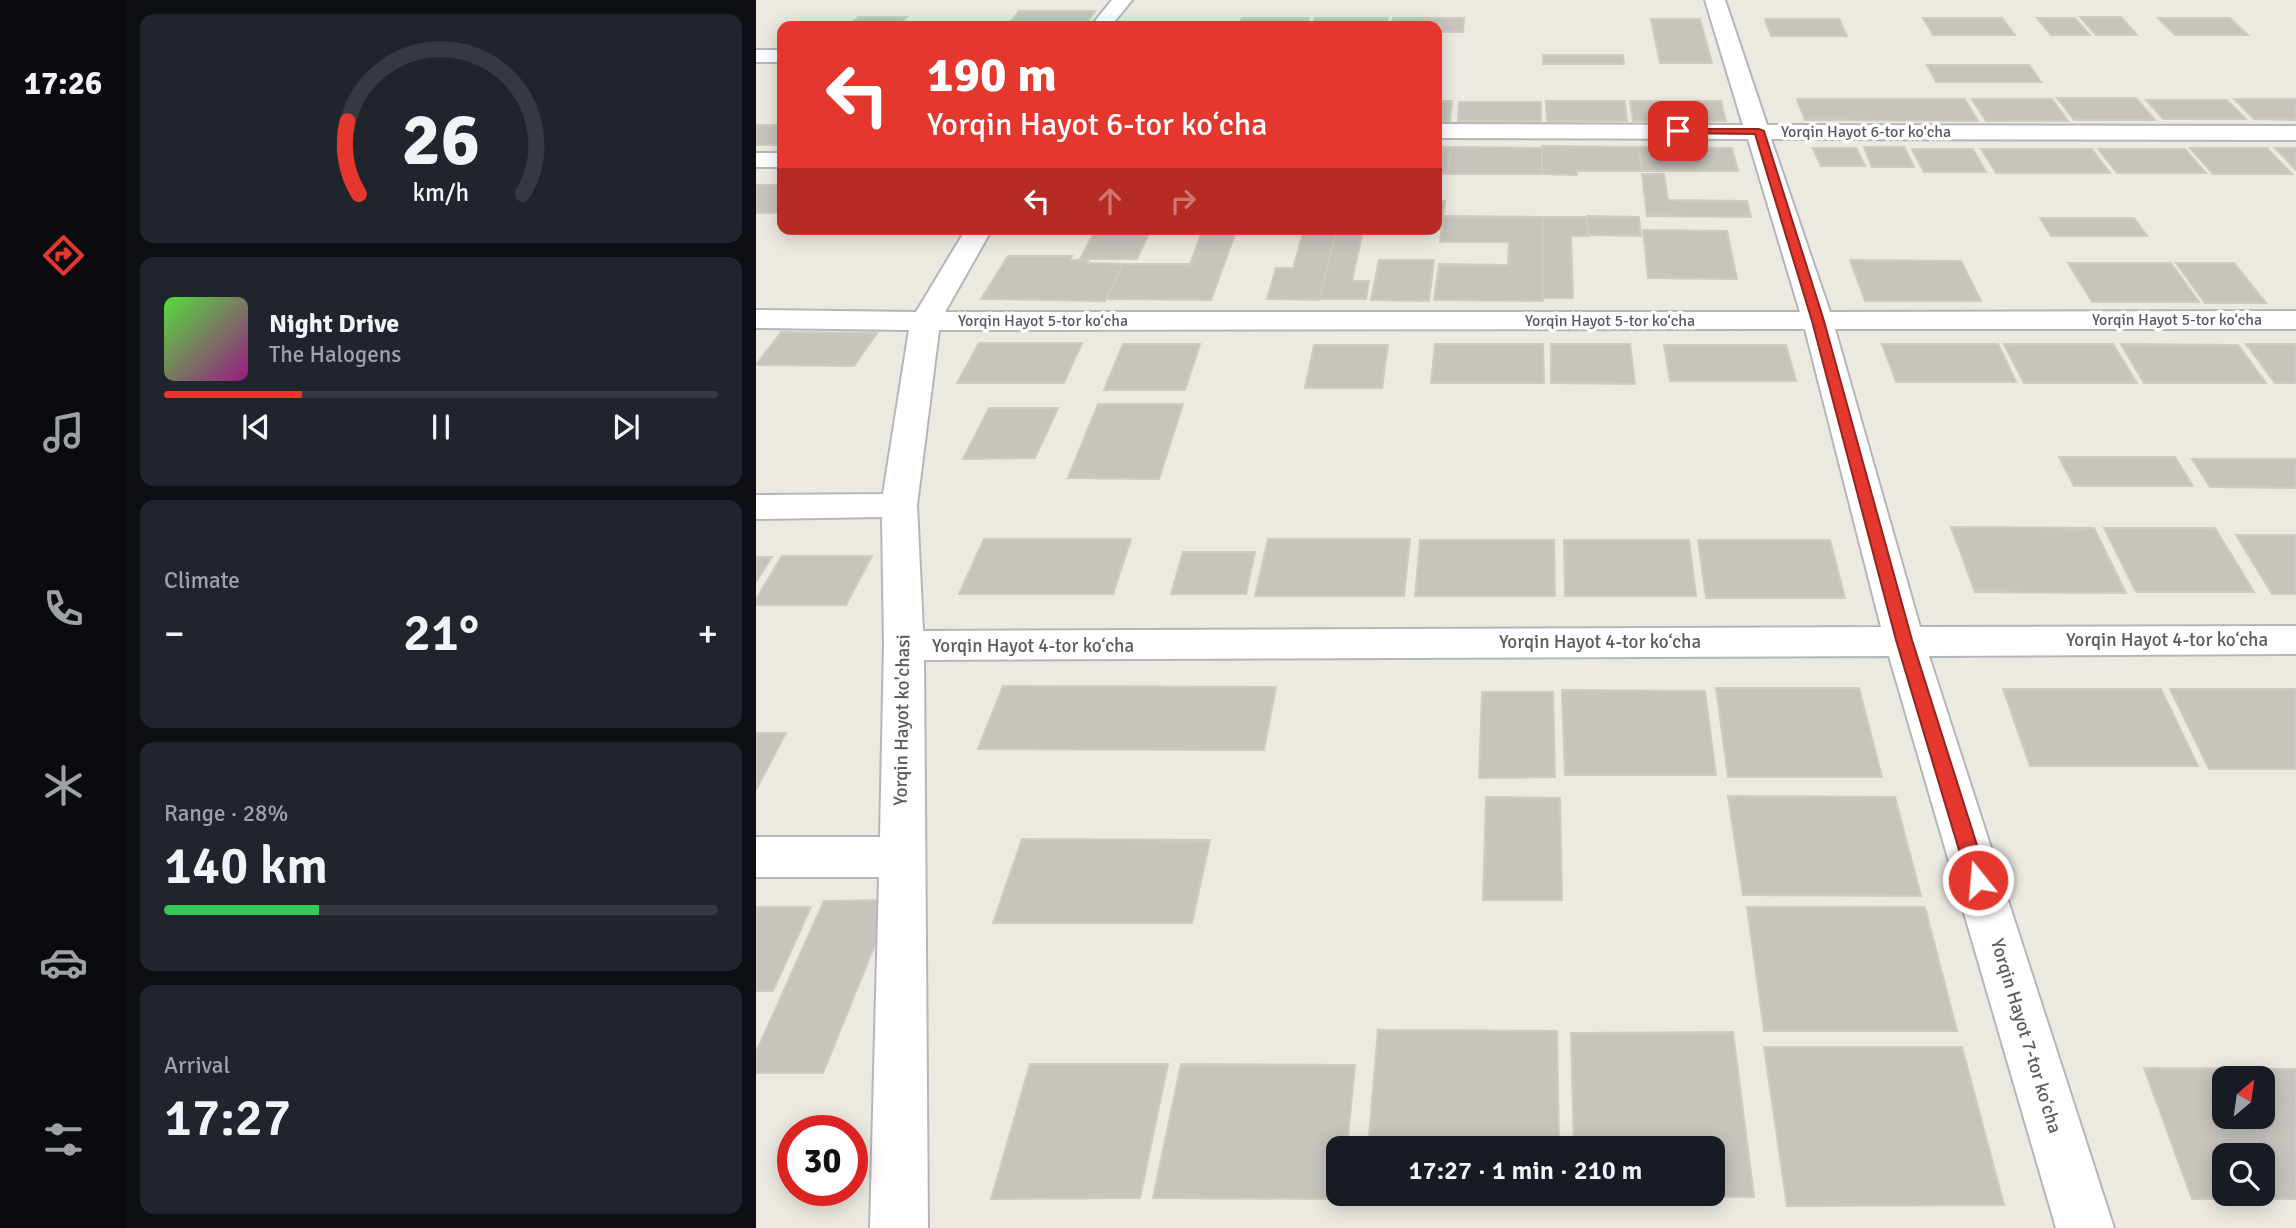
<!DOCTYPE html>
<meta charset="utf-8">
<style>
body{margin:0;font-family:Signika,sans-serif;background:#20242c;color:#f1f3f6;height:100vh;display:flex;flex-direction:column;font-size:26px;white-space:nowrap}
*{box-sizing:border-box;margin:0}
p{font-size:23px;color:#9ea1a6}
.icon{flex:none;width:38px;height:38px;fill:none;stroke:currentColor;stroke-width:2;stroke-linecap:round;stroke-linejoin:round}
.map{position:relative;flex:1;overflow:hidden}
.panel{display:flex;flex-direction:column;gap:14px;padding:14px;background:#0d0f14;width:630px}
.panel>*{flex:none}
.top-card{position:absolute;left:21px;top:21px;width:665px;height:214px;border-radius:14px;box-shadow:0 4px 18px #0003;background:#e4372e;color:#fff;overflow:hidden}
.needle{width:46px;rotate:29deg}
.fabs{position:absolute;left:1456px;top:1066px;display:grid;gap:14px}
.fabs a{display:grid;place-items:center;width:63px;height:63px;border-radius:14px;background:#171b24;box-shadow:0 4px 18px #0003;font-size:35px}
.speed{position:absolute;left:21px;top:1115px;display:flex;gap:14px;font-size:35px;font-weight:700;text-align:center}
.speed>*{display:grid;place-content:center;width:91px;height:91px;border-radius:50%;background:#171b24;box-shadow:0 4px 18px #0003;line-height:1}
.speed .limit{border:10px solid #d22;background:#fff;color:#111}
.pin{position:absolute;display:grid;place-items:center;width:60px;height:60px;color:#fff;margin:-30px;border-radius:14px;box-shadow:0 4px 10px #0006}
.me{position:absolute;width:77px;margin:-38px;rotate:343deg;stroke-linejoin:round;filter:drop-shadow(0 0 5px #0008)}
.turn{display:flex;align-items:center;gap:24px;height:147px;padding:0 35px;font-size:32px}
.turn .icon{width:91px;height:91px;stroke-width:2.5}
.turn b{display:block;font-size:49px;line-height:60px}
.lanes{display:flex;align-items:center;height:66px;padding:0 35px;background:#0003;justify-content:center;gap:35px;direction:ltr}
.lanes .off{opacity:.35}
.big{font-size:52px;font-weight:600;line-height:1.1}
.panel .widget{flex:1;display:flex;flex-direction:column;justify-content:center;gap:10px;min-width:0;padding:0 24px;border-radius:14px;background:#20242c}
.panel .dial{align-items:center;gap:0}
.dial svg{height:182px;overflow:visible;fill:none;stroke:#363941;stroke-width:7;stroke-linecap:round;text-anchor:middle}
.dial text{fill:#f1f3f6;stroke:none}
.song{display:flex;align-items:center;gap:21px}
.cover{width:84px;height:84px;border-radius:10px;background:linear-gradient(135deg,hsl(110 70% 55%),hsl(310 70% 35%))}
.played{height:7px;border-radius:4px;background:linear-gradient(90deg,#e4372e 25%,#363941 25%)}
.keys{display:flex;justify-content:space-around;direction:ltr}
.heat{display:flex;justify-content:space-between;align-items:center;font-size:38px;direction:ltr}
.charge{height:10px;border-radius:5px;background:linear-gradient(90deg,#34c759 28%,#363941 0)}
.trip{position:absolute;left:570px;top:1136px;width:399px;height:70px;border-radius:14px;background:#171b24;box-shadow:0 4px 18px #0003;font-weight:600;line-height:70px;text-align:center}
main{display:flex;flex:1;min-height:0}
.tabs{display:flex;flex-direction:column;width:126px;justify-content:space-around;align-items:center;background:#090b0e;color:#9ea1a6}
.tabs .icon{width:49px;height:49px}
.tabs .active{color:#e4372e}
.tabs b{font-size:32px;color:#f1f3f6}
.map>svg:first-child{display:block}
</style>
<main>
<nav class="tabs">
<b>17:26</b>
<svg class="icon active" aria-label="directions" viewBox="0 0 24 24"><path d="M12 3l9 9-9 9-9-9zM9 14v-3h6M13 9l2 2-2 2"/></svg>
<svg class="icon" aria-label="music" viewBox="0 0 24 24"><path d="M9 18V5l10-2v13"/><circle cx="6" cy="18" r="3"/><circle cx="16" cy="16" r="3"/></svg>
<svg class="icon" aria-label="phone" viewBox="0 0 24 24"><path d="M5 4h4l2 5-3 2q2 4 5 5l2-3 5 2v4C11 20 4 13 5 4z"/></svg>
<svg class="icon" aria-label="climate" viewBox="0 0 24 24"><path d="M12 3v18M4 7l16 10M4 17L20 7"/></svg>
<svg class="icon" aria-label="car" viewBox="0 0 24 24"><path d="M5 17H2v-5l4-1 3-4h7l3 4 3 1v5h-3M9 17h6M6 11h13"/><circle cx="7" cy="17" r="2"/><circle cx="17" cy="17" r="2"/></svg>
<svg class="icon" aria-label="filters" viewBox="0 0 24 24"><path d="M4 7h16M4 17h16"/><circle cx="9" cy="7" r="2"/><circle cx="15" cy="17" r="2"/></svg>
</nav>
<section class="panel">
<div class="widget dial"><svg viewBox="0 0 100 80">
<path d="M14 69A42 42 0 1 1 86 69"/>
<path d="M14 69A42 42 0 0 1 9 37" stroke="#e4372e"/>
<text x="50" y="56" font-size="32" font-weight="700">26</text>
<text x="50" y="72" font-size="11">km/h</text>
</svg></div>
<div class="widget">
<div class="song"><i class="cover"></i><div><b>Night Drive</b><p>The Halogens</p></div></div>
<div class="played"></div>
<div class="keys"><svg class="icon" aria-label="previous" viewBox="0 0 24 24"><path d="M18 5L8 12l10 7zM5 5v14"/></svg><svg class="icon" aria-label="pause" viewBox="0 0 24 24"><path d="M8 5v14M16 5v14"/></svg><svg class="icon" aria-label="next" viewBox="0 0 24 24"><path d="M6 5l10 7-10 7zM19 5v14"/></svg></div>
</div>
<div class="widget"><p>Climate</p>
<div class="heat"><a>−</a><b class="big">21°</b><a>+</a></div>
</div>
<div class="widget"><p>Range · 28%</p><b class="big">140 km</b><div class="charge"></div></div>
<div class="widget"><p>Arrival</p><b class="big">17:27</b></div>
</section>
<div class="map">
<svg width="1540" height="1228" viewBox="0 0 1540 1228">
<rect width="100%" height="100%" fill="#ece9e1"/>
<g fill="#c7c4be" stroke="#d0cbbf" stroke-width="2" fill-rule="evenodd">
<polygon points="263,11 339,11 329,26 251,26"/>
<polygon points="102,17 151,17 142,26 93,26"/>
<polygon points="1324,17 1365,17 1381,35 1340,35"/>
<polygon points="486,18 553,18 550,26 482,26"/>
<polygon points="559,18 632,18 630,26 556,26"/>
<polygon points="637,18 708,18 707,32 681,32 681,26 635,26"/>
<polygon points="1167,18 1246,18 1259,35 1177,35"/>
<polygon points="1281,18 1319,18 1334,35 1295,35"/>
<polygon points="1402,18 1474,18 1492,35 1419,35"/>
<polygon points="895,19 944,19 956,63 904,63"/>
<polygon points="1009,19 1083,19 1091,36 1015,36"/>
<polygon points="787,55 867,55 868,64 787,64"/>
<polygon points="1171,65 1273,65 1285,82 1180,82"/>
<polygon points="1301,98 1380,98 1399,120 1318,120"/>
<polygon points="1041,99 1209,99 1222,121 1049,120"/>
<polygon points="1216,99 1296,99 1312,121 1230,121"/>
<polygon points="1478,99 1540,99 1540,120 1498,119"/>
<polygon points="1390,100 1471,100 1490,119 1407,119"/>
<polygon points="681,101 696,101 694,121 681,121"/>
<polygon points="790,101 869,101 871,121 791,121"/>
<polygon points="874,101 965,101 970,121 877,121"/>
<polygon points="703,102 785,102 785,121 702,121"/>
<rect x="0" y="125" width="26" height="20"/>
<polygon points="786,146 883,147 886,171 821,171 821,175 786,174"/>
<polygon points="681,147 695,147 692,174 681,173"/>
<polygon points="695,147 786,148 786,174 692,174"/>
<polygon points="883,147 976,148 982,171 886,171"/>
<polygon points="1108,147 1148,147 1158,167 1116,167"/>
<polygon points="1057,148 1100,148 1109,166 1065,166"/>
<polygon points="1434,148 1511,148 1536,174 1457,174"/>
<polygon points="1519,148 1540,148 1540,170"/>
<polygon points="1156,149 1217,149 1230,172 1168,172"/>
<polygon points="1225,149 1336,149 1354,173 1240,173"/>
<polygon points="1342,149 1429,149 1450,173 1361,173"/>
<polygon points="886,174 908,174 912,200 991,201 995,217 891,216"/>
<rect x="0" y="185" width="26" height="28"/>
<polygon points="681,201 689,201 687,216 681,216"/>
<polygon points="681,216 687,216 685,230 607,230 596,281 613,281 610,299 564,299 581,229 681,229"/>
<polygon points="687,216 787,217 787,301 678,300 683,264 752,265 753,242 684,242"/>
<polygon points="831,216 883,217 885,236 832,235"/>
<polygon points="787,217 831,217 832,236 815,236 817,298 787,298"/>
<polygon points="1284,218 1378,218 1391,236 1295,236"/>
<polygon points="271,229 395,229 381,259 324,259 338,233 269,232"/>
<polygon points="447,229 481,229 455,300 350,299 367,264 434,264"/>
<polygon points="481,229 581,229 563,300 511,299 520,268 537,268 547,233 480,232"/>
<polygon points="887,230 971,231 981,279 892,278"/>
<polygon points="252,256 316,256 314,260 333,260 331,263 367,264 349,301 225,299"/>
<polygon points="623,260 678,260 673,301 615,300"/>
<polygon points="1094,260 1205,261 1225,301 1109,301"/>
<polygon points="1312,263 1415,263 1443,302 1336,302"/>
<polygon points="1420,263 1478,263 1510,303 1449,303"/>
<polygon points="25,332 121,333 98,366 0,365"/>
<polygon points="223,343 326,343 308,383 201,383"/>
<polygon points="367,344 444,344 429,390 348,390"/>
<polygon points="679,344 787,344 788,383 675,383"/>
<polygon points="795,344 874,344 879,384 795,383"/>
<polygon points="1126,344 1242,344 1260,382 1140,382"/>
<polygon points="1248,344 1357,344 1381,383 1268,383"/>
<polygon points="1365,344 1482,345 1510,383 1388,383"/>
<polygon points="1490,344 1540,344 1540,383 1519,383"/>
<polygon points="558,345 632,345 626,388 549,388"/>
<polygon points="908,345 1030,345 1040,381 914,381"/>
<polygon points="342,404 427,404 403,479 312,478"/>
<polygon points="233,408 302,408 279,458 207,459"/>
<polygon points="1303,457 1419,457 1437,486 1318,486"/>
<polygon points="1436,459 1540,459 1540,488 1454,487"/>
<polygon points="1195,527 1338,528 1370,593 1219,592"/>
<polygon points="1348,528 1459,528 1498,592 1380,592"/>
<polygon points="1480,535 1540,535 1540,594 1516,594"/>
<polygon points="228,539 375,539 357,594 203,594"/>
<polygon points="512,539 654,539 648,596 499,596"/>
<polygon points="664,540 798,540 799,596 659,596"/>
<polygon points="808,540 933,540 940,596 809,596"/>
<polygon points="942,540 1074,540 1089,598 950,598"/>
<polygon points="427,552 499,552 490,594 415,594"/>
<polygon points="26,556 116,556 90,605 0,605 0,599"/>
<polygon points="0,557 16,557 0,582"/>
<polygon points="247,686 520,687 508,750 222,749"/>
<polygon points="960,688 1103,688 1126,777 972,777"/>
<polygon points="1247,689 1405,689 1442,766 1274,766"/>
<polygon points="1414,689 1540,689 1540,769 1453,769"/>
<polygon points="806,690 949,691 960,775 809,775"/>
<polygon points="726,692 797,692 799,777 723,778"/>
<polygon points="0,733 30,733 0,790"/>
<polygon points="972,796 1139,797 1165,896 987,895"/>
<polygon points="730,797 804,798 806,900 727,900"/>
<polygon points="266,839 454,840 436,923 237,923"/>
<polygon points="137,900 67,1073 0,1073 0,1052 68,901"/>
<polygon points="0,907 55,907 17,991 0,991"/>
<polygon points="991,907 1169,907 1201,1031 1008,1031"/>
<polygon points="622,1030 801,1031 803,1148 612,1148"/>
<polygon points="977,1032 998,1197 820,1196 820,1194 957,1194 957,1148 818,1148 815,1033"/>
<polygon points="1008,1047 1206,1047 1248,1205 1031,1206"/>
<polygon points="274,1064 412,1064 384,1198 235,1199"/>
<polygon points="425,1064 599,1065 591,1148 583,1148 583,1194 586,1194 585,1199 397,1198"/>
<path d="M1388 1068 1540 1069V1199H1436ZM1468 1078H1507V1116H1468ZM1468 1155H1507V1194H1468Z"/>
<polygon points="608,1194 804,1194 804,1196 608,1195"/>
</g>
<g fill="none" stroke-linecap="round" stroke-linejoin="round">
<defs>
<g id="minor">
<polygon points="356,0 376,0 355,26 335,26"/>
<path d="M949 0H969L1011 125 1540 126V140L1015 139 1074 312 1540 311V329H1079L1164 627 1540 626V654L1173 656 1358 1228H1300L1133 656 168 660 172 1228H114L123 877H0V837H124L128 646 126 517 0 519V495L127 494 153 330 0 328V310L160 312 210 229H236L189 312H1044L992 139 681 138V124L987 125ZM1049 329 1125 627 167 631 161 505 183 330Z"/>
<rect x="0" y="50" width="26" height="12"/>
<rect x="0" y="153" width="26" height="14"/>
</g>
</defs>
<use href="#minor" stroke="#b3b7bb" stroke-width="4"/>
<use href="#minor" fill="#fff" fill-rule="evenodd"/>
</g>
<polygon fill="#e4372e" stroke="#94241e" stroke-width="2" points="922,129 1003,129 1008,131 1068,321 1156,640 1232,880 1229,886 1222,889 1215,886 1212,880 1140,640 1056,321 999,134 919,133 919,129"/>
<g text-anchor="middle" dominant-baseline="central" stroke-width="7" stroke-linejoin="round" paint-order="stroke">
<g font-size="16" fill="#595d61" stroke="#fff">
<text x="1110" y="132">Yorqin Hayot 6-tor koʻcha</text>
<text x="1421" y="320">Yorqin Hayot 5-tor koʻcha</text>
<text x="287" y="321">Yorqin Hayot 5-tor koʻcha</text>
<text x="854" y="321">Yorqin Hayot 5-tor koʻcha</text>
</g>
<g font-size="19" fill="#595d61" stroke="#fff">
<text x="1411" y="640">Yorqin Hayot 4-tor koʻcha</text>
<text x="844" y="642">Yorqin Hayot 4-tor koʻcha</text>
<text x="277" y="646">Yorqin Hayot 4-tor koʻcha</text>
<text transform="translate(146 720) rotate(-89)">Yorqin Hayot ko'chasi</text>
<text transform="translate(1270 1036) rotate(73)">Yorqin Hayot 7-tor koʻcha</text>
</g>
</g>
</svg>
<div class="fabs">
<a><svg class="needle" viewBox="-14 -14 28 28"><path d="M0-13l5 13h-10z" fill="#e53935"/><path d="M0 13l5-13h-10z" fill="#9ea1a6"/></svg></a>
<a><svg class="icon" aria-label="search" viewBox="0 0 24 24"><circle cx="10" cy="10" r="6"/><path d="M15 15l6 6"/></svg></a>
</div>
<div class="speed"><div class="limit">30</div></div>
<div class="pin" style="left:922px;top:131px;background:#d93025"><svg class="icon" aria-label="arrive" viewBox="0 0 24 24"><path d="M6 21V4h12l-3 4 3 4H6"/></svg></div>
<svg class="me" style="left:1222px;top:880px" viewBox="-20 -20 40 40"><circle r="17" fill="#e4372e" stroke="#fff" stroke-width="3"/><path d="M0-11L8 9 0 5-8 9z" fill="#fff"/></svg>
<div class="trip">17:27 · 1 min · 210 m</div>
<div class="top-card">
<div class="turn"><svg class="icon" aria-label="left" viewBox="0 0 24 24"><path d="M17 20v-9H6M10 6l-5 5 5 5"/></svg><div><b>190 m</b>Yorqin Hayot 6-tor koʻcha</div></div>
<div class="lanes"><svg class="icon" aria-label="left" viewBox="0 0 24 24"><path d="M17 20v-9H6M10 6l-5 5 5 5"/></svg><svg class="icon off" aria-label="ahead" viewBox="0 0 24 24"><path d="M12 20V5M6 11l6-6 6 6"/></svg><svg class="icon off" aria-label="right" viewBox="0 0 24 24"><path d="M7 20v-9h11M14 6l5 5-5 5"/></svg></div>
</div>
</div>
</main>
